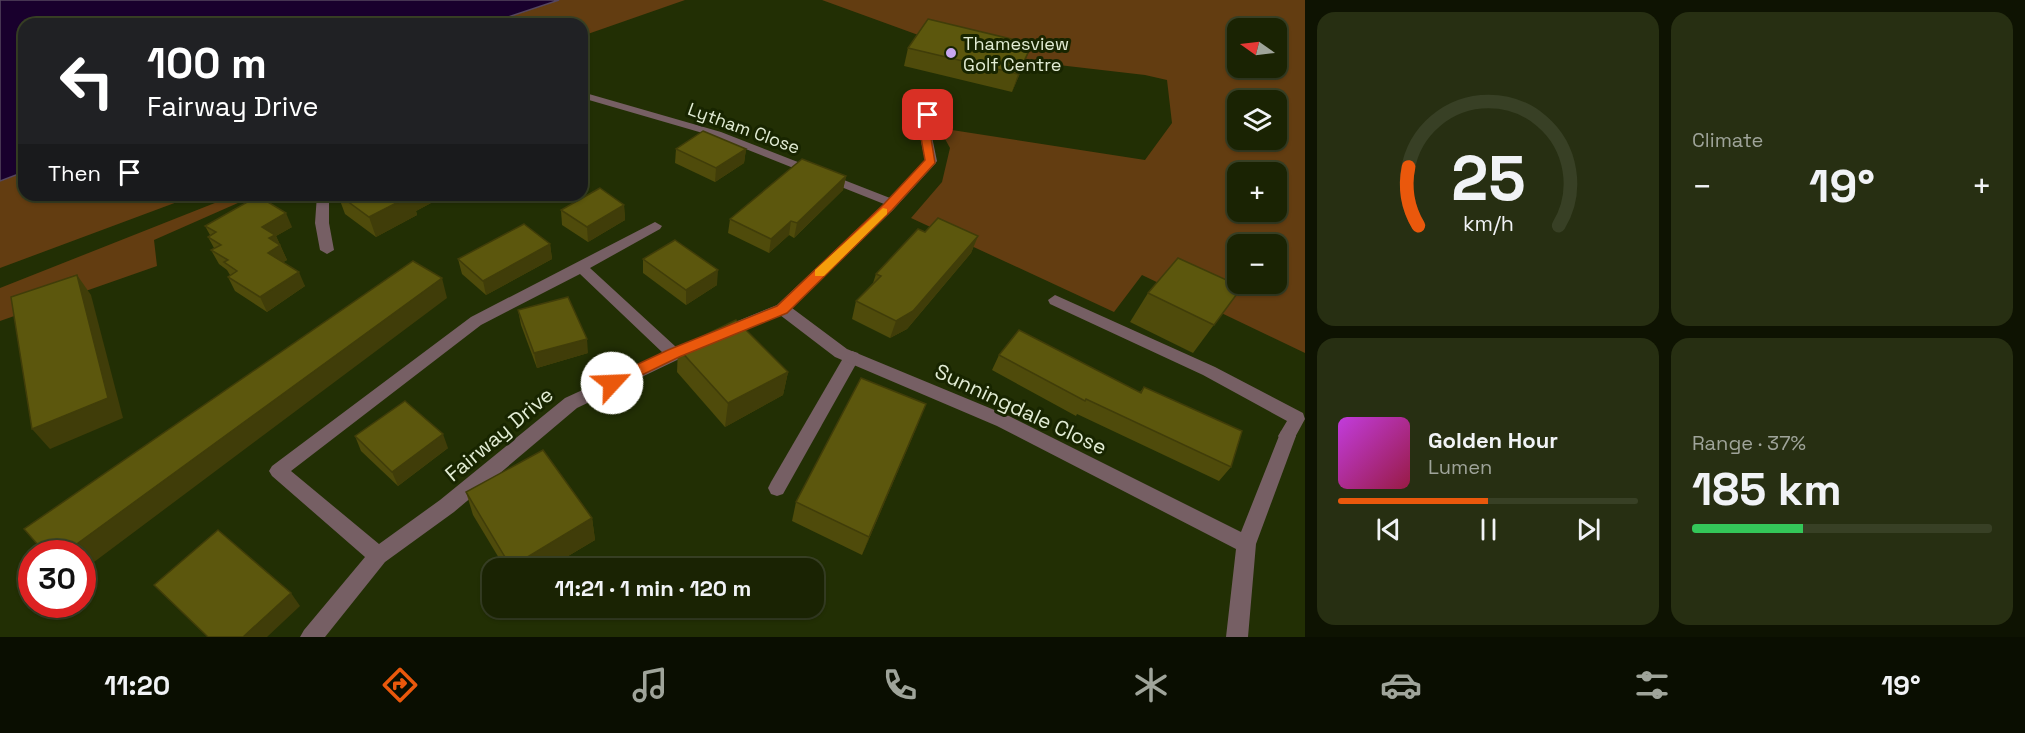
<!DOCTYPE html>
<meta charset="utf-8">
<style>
body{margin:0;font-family:"Space Grotesk",sans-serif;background:#272f12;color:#f1f3f6;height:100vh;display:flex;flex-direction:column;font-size:22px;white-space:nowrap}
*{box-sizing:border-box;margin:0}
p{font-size:20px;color:#9fa49a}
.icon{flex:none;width:33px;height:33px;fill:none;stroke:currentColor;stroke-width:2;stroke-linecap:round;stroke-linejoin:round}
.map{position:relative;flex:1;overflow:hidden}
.sheet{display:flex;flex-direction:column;gap:12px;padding:12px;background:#0e1302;width:720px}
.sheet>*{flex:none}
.hud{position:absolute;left:18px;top:18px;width:570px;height:183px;border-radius:18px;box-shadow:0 2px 4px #0004,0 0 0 2px #384025;background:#202124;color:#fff;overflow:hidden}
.needle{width:39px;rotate:284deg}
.tools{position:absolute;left:1227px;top:18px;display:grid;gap:12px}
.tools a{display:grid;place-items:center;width:60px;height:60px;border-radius:12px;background:#1a2303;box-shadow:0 2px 4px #0004,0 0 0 2px #384025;font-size:30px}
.speed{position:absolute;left:18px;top:540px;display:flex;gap:12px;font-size:30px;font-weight:700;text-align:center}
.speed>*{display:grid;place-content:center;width:78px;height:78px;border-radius:50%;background:#1a2303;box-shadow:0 2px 4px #0004,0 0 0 2px #384025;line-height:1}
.speed .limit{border:9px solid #d22;background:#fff;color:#111}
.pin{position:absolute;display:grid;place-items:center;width:51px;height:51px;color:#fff;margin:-26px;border-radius:12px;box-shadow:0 3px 9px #0006}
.me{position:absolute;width:66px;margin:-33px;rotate:65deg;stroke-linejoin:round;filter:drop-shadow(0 0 4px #0008)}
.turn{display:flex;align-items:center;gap:21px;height:126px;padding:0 30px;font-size:27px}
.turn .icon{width:78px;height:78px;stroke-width:2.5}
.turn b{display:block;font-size:42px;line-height:51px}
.then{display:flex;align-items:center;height:57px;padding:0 30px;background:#0003;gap:12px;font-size:22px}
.big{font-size:45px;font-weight:600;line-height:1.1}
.sheet .tile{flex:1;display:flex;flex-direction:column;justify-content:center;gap:9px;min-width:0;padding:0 21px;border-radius:18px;background:#272f12}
.sheet .dial{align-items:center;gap:0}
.dial svg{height:156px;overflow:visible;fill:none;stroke:#384025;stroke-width:7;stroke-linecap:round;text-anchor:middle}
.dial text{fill:#f1f3f6;stroke:none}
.song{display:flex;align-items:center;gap:18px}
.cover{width:72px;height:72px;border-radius:9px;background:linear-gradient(135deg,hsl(290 70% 55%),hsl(340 70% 35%))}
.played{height:6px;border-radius:3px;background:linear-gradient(90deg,#ea580c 50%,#384025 50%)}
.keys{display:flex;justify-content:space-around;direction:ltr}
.heat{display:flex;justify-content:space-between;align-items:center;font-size:33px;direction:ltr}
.charge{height:9px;border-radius:4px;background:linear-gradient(90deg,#34c759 37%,#384025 0)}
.sheet .tiles{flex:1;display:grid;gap:12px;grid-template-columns:repeat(2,1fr)}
.trip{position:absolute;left:482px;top:558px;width:342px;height:60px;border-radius:18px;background:#1a2303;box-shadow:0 2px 4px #0004,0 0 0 2px #384025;font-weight:600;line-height:60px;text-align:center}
.dock{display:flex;height:96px;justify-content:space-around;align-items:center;background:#0a0e01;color:#9fa49a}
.dock .icon{width:42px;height:42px}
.dock .selected{color:#ea580c}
.dock b{font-size:27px;color:#f1f3f6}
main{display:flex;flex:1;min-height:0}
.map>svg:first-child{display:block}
</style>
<main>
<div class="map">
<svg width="1305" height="637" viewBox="0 0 1305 637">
<rect width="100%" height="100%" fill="#222f04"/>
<g fill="#633d11" fill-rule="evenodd">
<polygon points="149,0 685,0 582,36 582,24 85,24"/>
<path d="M822 0H1305V353L1142 275 1114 312 911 218 942 182 950 148 939 128 1145 160 1172 123 1167 80 1145 75 1024 61 921 36ZM1238 28H1276V68H1238ZM1238 100H1276V140H1238ZM1238 172H1276V212H1238ZM1238 244H1276V284H1238Z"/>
<polygon points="24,49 24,195 196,195 0,268 0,59"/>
<polygon points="235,195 256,195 154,240 157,266 0,321 0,288"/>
</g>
<polygon fill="#19002d" stroke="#55475f" stroke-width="1.5" points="0,0 559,0 487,24 24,24 24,172 0,181"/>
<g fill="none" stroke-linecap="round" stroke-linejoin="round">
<g fill="#765f64" fill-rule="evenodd">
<polygon points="317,195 329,195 329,223 334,250 327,254 320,250 315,223"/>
<polygon points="1055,295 1215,367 1303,413 1305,419 1293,441 1287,443 1281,441 1278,436 1287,421 1203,375 1050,304 1048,300"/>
<polygon points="852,351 858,353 860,357 783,494 777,496 771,494 768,488 771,482 846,353"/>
</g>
<g fill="#765f64" fill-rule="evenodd">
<polygon points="582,68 587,71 586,74 582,75"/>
<polygon points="582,92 721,132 890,198 925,160 919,132 922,115 928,112 932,113 931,132 937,161 935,164 893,210 792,308 847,349 1009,416 1241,532 1281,431 1287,429 1293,431 1296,436 1256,544 1248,637 1226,637 1236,549 997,426 835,357 780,315 728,337 718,337 715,333 718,329 777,305 884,204 713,136 582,98"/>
<path d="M655 222 662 226 660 229 590 268 676 347 695 339 700 341 703 345 700 349 577 408 454 512 385 562 325 637H300L304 630 365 557 272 476 269 471 272 466 471 317ZM580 274 663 353 565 398 440 500 379 544 291 471 481 325Z"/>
</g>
</g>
<g fill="#4f4b0b">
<polygon points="1032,44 1012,92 904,66 908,48"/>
<polygon points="676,149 746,149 744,163 715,182 675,163"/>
<polygon points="846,176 843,190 794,238 789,235 769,253 728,233 730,219"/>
<polygon points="338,195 446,195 416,211 417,215 376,237 345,214"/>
<polygon points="624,205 625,220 588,242 562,225 561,210"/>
<polygon points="205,226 292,227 276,236 287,260 283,262 305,286 267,312 235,291 228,277 230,275 227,270 219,264 211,250 214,248 208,237 210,235"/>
<polygon points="925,232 978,236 971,253 907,329 890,338 852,319 856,301 873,283 876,274"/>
<polygon points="550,244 552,259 486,295 462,274 458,259"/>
<polygon points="643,259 717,285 686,305 643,273"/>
<polygon points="1242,287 1193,353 1130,322 1148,293"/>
<polygon points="518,310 588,353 537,368 521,325"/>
<polygon points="678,348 788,372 783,395 725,427 677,372"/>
<polygon points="999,355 1140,392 1144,387 1231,467 1219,481 1077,414 1076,416 992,370"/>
<polygon points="918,424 862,555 792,521 796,502"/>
<polygon points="355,436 448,448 398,486 361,451"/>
<polygon points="466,492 592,518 595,540 548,568 505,568 473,515"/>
</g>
<g fill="#403d09">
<polygon points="1032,44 1025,62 1012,92 1018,74"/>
<polygon points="746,149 744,163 715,182 716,168"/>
<polygon points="846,176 843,190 794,238 797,223"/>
<polygon points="409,195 446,195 416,211 417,215 376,237 369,217"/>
<polygon points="624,205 625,220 588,242 587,227"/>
<polygon points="286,213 292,227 276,236 287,260 275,267 268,253 262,227"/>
<polygon points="791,221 789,235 769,253 771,239"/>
<polygon points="978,236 971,253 907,329 890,338 896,321"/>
<polygon points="550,244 552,259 486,295 483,281"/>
<polygon points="718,270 717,285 686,305 686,290"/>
<polygon points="299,272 305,286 267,312 260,297"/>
<polygon points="77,275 91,295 123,418 50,449 32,429"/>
<polygon points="442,278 447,298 82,571 82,554 63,554"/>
<polygon points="587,339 588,353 537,368 534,353"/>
<polygon points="788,372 783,395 725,427 728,403"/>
<polygon points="926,404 918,424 862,555 869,537"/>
<polygon points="443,434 448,448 398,486 392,472"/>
<polygon points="592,518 595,540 548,568 511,568 511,567"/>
<polygon points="291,593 300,606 267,637 243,637"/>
</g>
<g fill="#5c570d" stroke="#403d09" stroke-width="1.5">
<polygon points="928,19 1032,44 1018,74 908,48"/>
<polygon points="703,131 746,149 716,168 676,149"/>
<polygon points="802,159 846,176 797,223 791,221 771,239 730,219"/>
<polygon points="600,188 624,205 587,227 561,210"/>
<polygon points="339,195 412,195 369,217"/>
<polygon points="258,196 286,213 262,227 275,235 269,238 280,245 268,253 299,272 260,297 228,277 237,271 224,262 228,260 211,250 221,245 208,237 216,232 205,226"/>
<polygon points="938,218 978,236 913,311 896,321 856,301 881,276 876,274 918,229 925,232"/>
<polygon points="524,224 550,244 483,281 458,259"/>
<polygon points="675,240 718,270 686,290 643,259"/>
<polygon points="1178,258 1242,287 1214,325 1148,293"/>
<polygon points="413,261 442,278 63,554 46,554 24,529"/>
<polygon points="77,275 108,398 32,429 11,297"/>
<polygon points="568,297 587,339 534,353 518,310"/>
<polygon points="736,320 788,372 728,403 678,348"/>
<polygon points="1019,330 1141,393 1144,387 1242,431 1231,467 1086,399 1085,401 999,355"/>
<polygon points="861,378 926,404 869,537 796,502"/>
<polygon points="405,401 443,434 392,472 355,436"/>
<polygon points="543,450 592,518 511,567 466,492"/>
<polygon points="218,530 291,593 243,637 208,637 154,585"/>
</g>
<polygon fill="#ea580c" stroke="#983908" stroke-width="1.5" points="928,112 933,115 930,132 935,163 892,210 787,313 679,357 617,387 606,387 604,383 606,379 668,350 777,306 884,204 925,160 920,132 923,115"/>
<polygon fill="#f59e0b" points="883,208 887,209 887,214 824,276 815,276 815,270"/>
<circle fill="#c7a6ef" stroke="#182500" stroke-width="2" cx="951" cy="53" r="6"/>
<g text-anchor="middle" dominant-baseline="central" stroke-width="6" stroke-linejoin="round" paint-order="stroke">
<g font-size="18" fill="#e2ecd4" stroke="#182500" text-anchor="start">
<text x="963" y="43">Thamesview<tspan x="963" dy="21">Golf Centre</tspan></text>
</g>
<g font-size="18" fill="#e2ecd4" stroke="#182500">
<text transform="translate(744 128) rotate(20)">Lytham Close</text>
</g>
<g font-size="21" fill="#e2ecd4" stroke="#182500">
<text transform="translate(1021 409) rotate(25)">Sunningdale Close</text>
<text transform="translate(499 434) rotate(-40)">Fairway Drive</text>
</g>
</g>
</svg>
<div class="tools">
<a><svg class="needle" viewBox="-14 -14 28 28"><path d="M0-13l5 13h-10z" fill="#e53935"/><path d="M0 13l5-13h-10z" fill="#9fa49a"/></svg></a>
<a><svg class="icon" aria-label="layers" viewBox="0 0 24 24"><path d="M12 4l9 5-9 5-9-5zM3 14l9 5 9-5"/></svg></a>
<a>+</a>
<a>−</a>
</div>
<div class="speed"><div class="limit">30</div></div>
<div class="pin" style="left:928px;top:115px;background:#d93025"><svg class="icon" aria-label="arrive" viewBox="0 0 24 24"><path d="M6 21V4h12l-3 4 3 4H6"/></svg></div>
<svg class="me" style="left:612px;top:383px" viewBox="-20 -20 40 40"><circle r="19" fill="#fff"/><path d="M0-13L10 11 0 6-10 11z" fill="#ea580c"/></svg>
<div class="trip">11:21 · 1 min · 120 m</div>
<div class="hud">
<div class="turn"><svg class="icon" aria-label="left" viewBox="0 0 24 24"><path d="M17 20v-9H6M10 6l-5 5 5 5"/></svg><div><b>100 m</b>Fairway Drive</div></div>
<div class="then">Then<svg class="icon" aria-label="arrive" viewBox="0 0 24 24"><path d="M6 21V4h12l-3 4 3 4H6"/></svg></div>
</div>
</div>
<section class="sheet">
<div class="tiles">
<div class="tile dial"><svg viewBox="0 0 100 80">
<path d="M14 69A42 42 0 1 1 86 69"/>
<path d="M14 69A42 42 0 0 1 9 39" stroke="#ea580c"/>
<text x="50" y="56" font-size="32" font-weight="700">25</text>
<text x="50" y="72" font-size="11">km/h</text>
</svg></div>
<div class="tile"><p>Climate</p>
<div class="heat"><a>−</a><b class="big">19°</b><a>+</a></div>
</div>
<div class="tile">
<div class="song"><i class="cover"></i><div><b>Golden Hour</b><p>Lumen</p></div></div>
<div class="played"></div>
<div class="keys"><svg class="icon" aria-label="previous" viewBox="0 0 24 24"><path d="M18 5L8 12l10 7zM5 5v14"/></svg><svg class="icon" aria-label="pause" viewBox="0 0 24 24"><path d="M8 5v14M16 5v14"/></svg><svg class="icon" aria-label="next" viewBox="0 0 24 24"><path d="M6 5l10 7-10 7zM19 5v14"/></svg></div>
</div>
<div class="tile"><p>Range · 37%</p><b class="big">185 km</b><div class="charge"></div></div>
</div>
</section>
</main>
<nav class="dock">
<b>11:20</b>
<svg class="icon selected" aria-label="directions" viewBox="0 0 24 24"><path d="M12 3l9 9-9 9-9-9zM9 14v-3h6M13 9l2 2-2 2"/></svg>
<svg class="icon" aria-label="music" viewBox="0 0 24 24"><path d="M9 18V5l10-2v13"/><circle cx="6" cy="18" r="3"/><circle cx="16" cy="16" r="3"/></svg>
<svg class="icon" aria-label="phone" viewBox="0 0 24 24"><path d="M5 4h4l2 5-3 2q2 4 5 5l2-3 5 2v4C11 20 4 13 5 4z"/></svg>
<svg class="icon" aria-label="climate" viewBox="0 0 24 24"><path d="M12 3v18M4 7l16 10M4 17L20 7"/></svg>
<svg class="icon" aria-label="car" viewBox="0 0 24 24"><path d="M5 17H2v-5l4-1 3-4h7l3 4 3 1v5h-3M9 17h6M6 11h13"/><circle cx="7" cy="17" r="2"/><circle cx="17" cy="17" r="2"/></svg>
<svg class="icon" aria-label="filters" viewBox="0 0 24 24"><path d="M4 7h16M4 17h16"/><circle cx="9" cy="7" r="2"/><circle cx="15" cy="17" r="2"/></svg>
<b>19°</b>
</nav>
